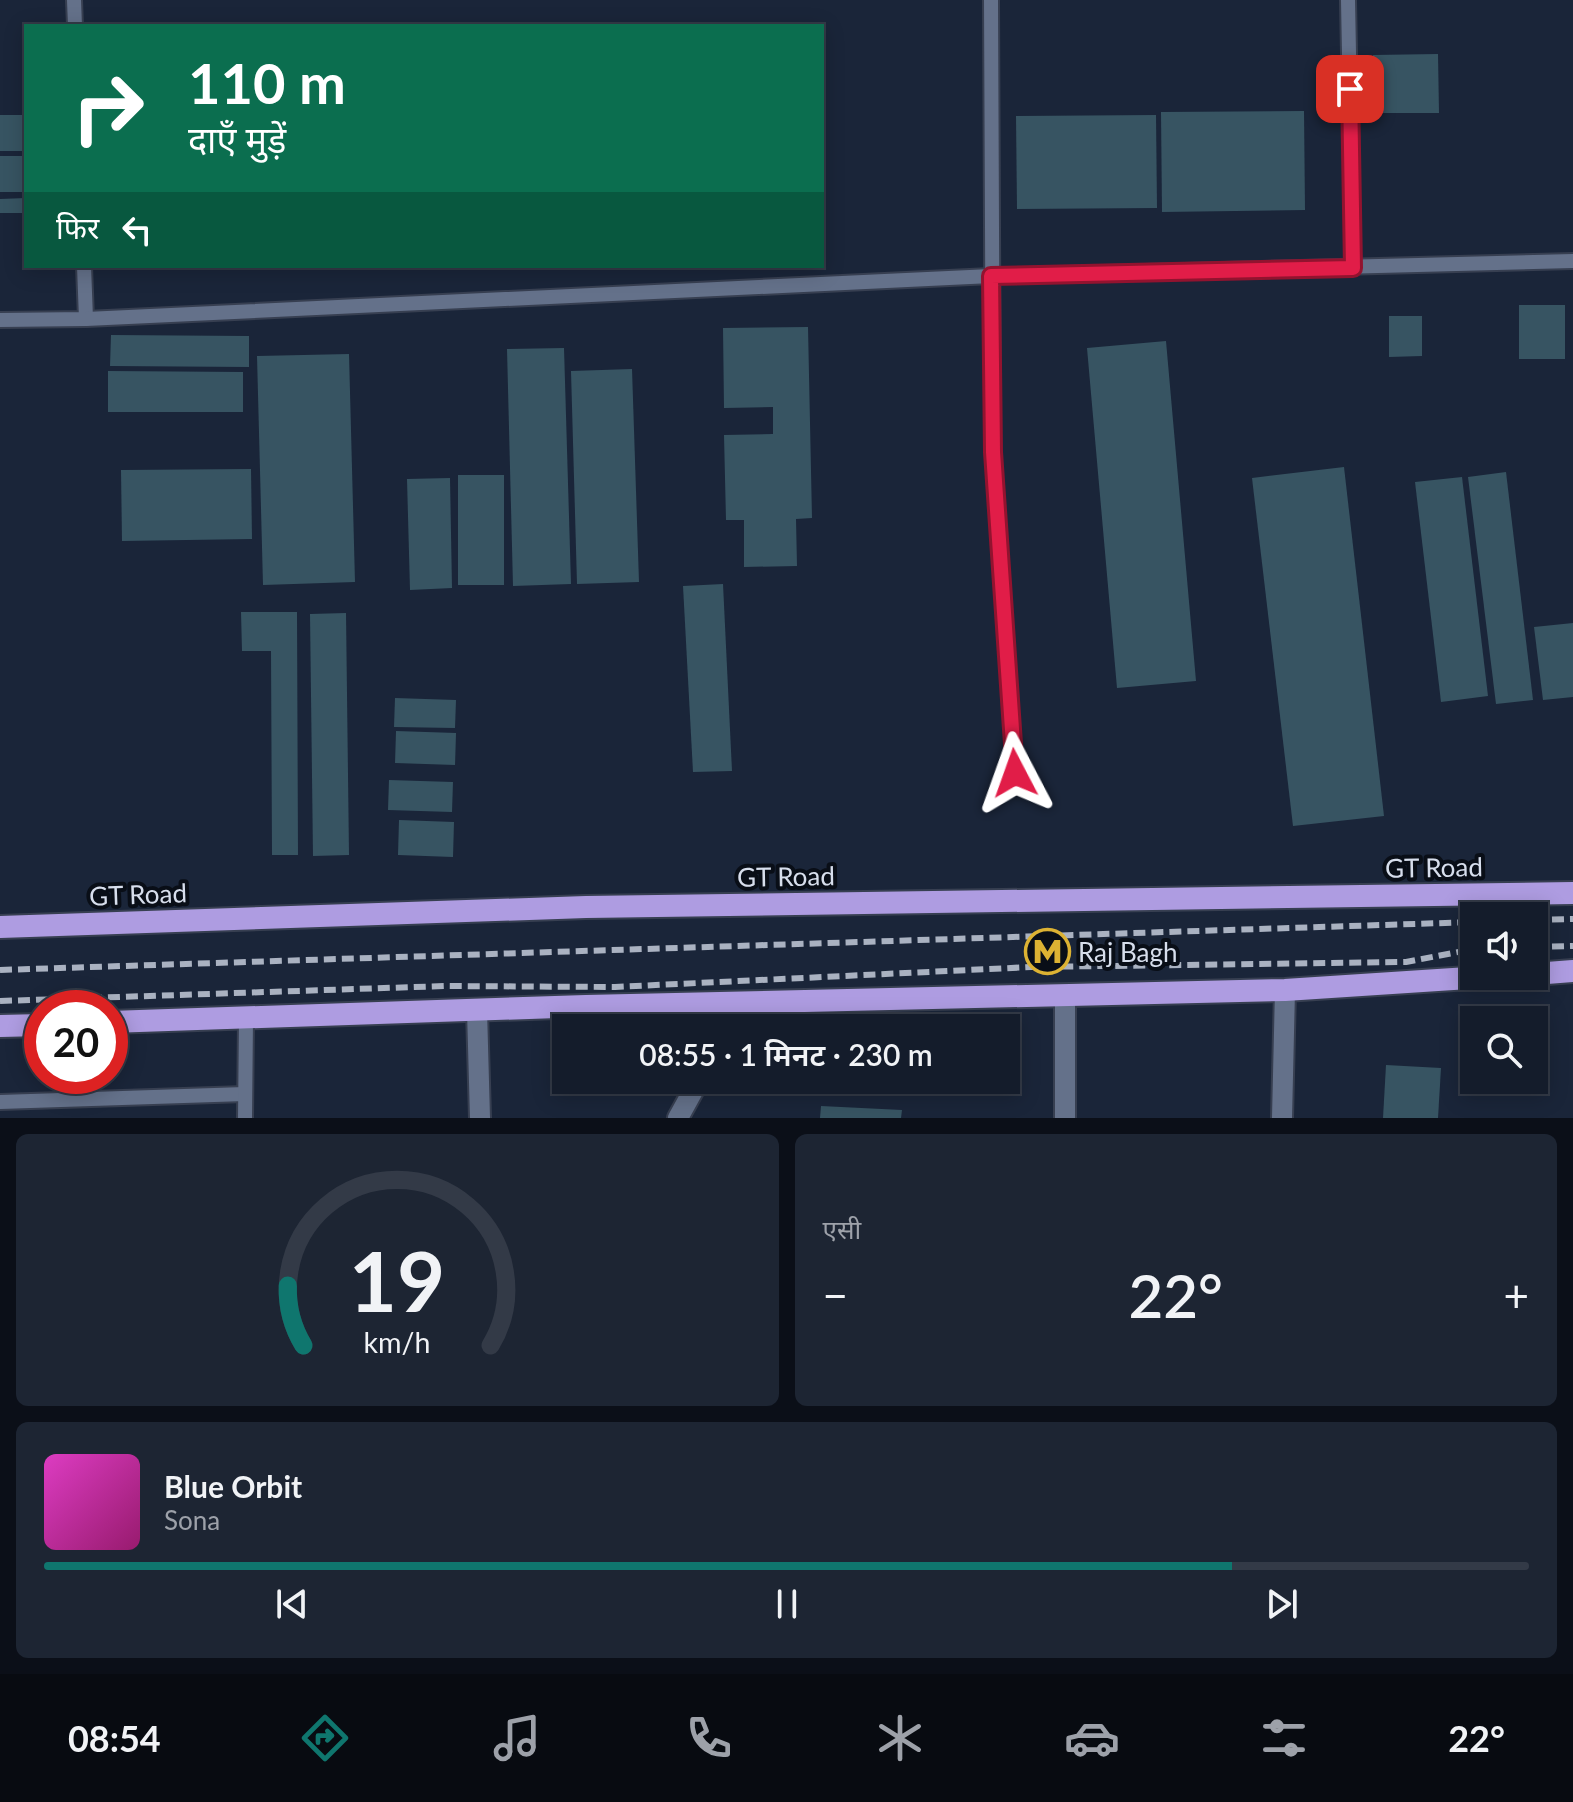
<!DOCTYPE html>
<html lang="hi">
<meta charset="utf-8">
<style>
body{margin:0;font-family:Lato,"Noto Sans Devanagari",sans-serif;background:#1d2533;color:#f1f3f6;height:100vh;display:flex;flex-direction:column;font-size:30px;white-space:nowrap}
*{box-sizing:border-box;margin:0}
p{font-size:26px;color:#9da1a9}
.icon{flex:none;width:44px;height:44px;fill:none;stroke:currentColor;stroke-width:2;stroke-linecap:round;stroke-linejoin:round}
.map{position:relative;height:1118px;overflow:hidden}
.side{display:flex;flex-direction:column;gap:16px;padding:16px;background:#0b0f18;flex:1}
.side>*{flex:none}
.guide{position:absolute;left:24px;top:24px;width:800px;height:244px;border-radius:0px;box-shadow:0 4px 20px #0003,0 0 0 2px #333a47;background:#0b6e4f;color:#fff;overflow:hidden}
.controls{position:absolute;left:1460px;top:902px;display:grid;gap:16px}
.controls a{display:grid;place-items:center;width:88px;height:88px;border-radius:0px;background:#141c2b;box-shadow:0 4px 20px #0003,0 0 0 2px #333a47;font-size:40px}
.speed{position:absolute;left:24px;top:990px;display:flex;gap:16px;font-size:40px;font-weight:700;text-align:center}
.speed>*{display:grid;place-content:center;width:104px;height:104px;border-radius:50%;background:#141c2b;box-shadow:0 4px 20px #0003,0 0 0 2px #333a47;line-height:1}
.speed .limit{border:12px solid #d22;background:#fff;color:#111}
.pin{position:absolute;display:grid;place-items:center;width:68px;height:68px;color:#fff;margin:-34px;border-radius:16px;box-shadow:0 4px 12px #0006}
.me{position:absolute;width:88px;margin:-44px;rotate:356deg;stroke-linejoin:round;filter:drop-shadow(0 0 6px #0008)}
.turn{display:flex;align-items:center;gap:28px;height:168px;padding:0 32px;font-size:36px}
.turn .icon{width:104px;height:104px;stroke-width:2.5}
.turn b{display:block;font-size:56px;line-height:68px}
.then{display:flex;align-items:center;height:76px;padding:0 32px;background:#0003;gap:16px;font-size:30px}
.big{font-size:60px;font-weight:600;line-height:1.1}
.side .tile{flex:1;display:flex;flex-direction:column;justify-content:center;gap:12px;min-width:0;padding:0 28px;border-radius:12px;background:#1d2533}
.side .dial{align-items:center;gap:0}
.dial svg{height:208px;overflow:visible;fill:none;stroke:#333a47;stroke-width:7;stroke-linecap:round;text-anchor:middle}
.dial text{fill:#f1f3f6;stroke:none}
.song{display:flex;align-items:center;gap:24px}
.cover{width:96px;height:96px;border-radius:12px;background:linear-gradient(135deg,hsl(310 70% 55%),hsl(320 70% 35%))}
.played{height:8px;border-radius:4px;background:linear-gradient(90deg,#0f766e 80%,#333a47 80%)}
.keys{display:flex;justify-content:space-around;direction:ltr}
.heat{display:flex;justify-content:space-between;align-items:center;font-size:44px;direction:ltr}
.side .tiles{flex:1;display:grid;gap:16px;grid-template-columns:1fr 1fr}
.tile:last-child{grid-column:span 2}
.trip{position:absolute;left:552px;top:1014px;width:468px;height:80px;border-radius:0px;background:#141c2b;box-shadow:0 4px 20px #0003,0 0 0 2px #333a47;font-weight:600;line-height:80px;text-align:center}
.menu{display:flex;height:128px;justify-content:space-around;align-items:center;background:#080b11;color:#9da1a9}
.menu .icon{width:56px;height:56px}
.menu .selected{color:#0f766e}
.menu b{font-size:36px;color:#f1f3f6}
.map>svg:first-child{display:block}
</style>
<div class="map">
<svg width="1573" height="1118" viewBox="0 0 1573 1118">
<rect width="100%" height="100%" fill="#1a2539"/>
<g fill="#375462">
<polygon points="1438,54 1439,113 1373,113 1373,55"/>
<polygon points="1304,111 1305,210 1162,212 1161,112"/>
<polygon points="0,115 26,115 24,151 0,151"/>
<polygon points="1156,115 1157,208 1017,209 1016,116"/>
<polygon points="0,156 26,156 24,192 0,192"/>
<polygon points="26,198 26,213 0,213 0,199"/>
<rect x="1519" y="305" width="46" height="54"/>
<polygon points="1389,316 1422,316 1422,356 1389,357"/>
<polygon points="808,327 812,518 796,519 797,566 744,567 744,520 726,520 724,435 773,434 773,407 724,408 723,328"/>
<polygon points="111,335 249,336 249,367 110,366"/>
<polygon points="1166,341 1196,681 1117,688 1087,348"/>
<polygon points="564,348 571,584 513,586 507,349"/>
<polygon points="349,354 355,582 263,585 257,356"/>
<polygon points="632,369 639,582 577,584 571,371"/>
<polygon points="108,371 243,372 243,412 108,412"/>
<polygon points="1344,467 1384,816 1293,826 1252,478"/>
<polygon points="251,469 252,539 122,541 121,470"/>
<polygon points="1506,472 1533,700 1496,704 1468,477"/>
<rect x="458" y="475" width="46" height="110"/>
<polygon points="1462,477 1488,696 1441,702 1415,482"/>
<polygon points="450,478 452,588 410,590 407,479"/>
<polygon points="723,584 732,771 693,772 683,586"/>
<polygon points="241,612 297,612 298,855 272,855 271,651 242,651"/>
<polygon points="346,613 349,855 313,856 310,614"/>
<polygon points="1573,623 1573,697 1543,700 1534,627"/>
<polygon points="395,698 456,700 455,728 394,727"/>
<polygon points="396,731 456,733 455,765 395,763"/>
<polygon points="389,780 453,782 452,812 388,810"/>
<polygon points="399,820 454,822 453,857 398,855"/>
<polygon points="1386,1065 1441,1068 1438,1118 1383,1118"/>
<polygon points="821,1106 902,1110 901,1118 820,1118"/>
</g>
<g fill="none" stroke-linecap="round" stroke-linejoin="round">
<defs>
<g id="service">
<polyline points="74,0 75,26"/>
<polyline points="991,0 993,452 1015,773"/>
<polyline points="1348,0 1353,268"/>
<polyline points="84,266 86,319"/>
<polyline points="0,320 86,319 991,276 1573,261"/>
<polyline points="0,1102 245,1094"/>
<polyline points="245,1118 246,1018"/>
</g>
<g id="minor">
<polyline points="1065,995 1065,1118"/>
<polyline points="477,1010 480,1118"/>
<polyline points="715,1028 716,1003"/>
<polyline points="678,1118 699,1080"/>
<polyline points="1282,1118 1285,990"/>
</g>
<g id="trunk">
<polyline points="0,927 586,907 1573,893"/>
<polyline points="1534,974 1573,971"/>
<polyline points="110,1022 586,1006 1285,990 1499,976"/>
<polyline points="0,1026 42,1025"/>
</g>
</defs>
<use href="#service" stroke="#373f51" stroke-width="18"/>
<use href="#minor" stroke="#373f51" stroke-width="24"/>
<use href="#trunk" stroke="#373f51" stroke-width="26"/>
<use href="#service" stroke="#64718a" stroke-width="14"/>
<use href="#minor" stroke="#64718a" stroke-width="20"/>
<use href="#trunk" stroke="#ae9ce1" stroke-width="22"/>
<g stroke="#aab2c1" stroke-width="6" stroke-dasharray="12 6" stroke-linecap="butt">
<polyline points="1534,920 1573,919"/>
<polyline points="1534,947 1573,946"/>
<polyline points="0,970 1474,922"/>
<polyline points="0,1001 445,986 615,987 1031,967 1406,962 1474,949"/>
</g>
</g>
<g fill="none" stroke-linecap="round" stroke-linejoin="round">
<defs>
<polyline id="route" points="1015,773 993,452 991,276 1353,268 1350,89"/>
</defs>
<use href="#route" stroke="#92132f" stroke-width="20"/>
<use href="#route" stroke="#e11d48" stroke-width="14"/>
</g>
<defs>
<symbol id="metro-ring" viewBox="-11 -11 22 22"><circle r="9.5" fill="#090e17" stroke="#dcb233" stroke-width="1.5"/><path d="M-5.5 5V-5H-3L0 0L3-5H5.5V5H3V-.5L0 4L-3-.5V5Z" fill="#dcb233"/></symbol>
</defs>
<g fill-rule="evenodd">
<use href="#metro-ring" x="1022" y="926" width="51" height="51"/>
</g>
<g text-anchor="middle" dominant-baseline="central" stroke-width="8" stroke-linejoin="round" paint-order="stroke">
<g font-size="26" fill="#d7deec" stroke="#090e17">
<text transform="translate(1434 867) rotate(-1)">GT Road</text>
<text transform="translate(786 876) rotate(-1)">GT Road</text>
<text transform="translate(138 894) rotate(-2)">GT Road</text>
</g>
<g font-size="26" fill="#d7deec" stroke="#090e17" text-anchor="start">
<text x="1078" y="952">Raj Bagh</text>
</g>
</g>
</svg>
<div class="controls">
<a><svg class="icon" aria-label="sound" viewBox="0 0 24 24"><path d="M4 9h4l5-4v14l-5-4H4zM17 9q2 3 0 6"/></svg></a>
<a><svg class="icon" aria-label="search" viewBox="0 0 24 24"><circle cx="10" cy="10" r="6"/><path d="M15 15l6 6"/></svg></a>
</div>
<div class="speed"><div class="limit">20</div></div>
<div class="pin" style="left:1350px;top:89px;background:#d93025"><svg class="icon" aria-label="arrive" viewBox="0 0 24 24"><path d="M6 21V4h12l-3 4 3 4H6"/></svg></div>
<svg class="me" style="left:1015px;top:773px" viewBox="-20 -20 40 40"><path d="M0-17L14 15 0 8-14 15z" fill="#e11d48" stroke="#fff" stroke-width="4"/></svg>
<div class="trip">08:55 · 1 मिनट · 230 m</div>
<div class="guide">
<div class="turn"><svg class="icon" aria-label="right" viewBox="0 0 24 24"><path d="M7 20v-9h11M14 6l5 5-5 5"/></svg><div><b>110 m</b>दाएँ मुड़ें</div></div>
<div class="then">फिर<svg class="icon" aria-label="left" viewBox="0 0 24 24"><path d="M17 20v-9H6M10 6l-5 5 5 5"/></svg></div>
</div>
</div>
<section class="side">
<div class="tiles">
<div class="tile dial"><svg viewBox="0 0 100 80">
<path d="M14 69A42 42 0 1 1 86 69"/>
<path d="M14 69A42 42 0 0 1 8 46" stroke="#0f766e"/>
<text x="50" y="56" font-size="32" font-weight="700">19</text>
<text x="50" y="72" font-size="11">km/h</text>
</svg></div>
<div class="tile"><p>एसी</p>
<div class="heat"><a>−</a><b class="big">22°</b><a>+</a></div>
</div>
<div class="tile">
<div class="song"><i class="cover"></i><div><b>Blue Orbit</b><p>Sona</p></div></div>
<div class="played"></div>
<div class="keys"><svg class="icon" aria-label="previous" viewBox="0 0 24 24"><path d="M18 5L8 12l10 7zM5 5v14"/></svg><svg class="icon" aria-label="pause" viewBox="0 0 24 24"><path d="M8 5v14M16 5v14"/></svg><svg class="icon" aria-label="next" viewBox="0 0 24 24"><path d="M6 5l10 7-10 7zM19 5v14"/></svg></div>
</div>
</div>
</section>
<nav class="menu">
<b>08:54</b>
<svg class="icon selected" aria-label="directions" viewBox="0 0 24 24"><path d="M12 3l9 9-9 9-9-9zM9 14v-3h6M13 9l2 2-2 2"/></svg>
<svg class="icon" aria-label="music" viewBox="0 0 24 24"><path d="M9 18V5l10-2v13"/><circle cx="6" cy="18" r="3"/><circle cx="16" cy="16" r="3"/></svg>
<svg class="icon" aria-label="phone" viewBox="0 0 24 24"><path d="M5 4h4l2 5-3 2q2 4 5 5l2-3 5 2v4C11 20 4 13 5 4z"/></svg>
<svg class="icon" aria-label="climate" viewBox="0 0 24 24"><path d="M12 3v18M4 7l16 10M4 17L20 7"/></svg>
<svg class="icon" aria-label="car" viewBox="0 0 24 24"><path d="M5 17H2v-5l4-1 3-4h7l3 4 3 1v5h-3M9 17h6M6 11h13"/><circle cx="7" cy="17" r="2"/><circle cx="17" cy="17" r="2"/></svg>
<svg class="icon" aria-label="filters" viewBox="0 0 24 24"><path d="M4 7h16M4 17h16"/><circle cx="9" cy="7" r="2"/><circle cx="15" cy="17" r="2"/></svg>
<b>22°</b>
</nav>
